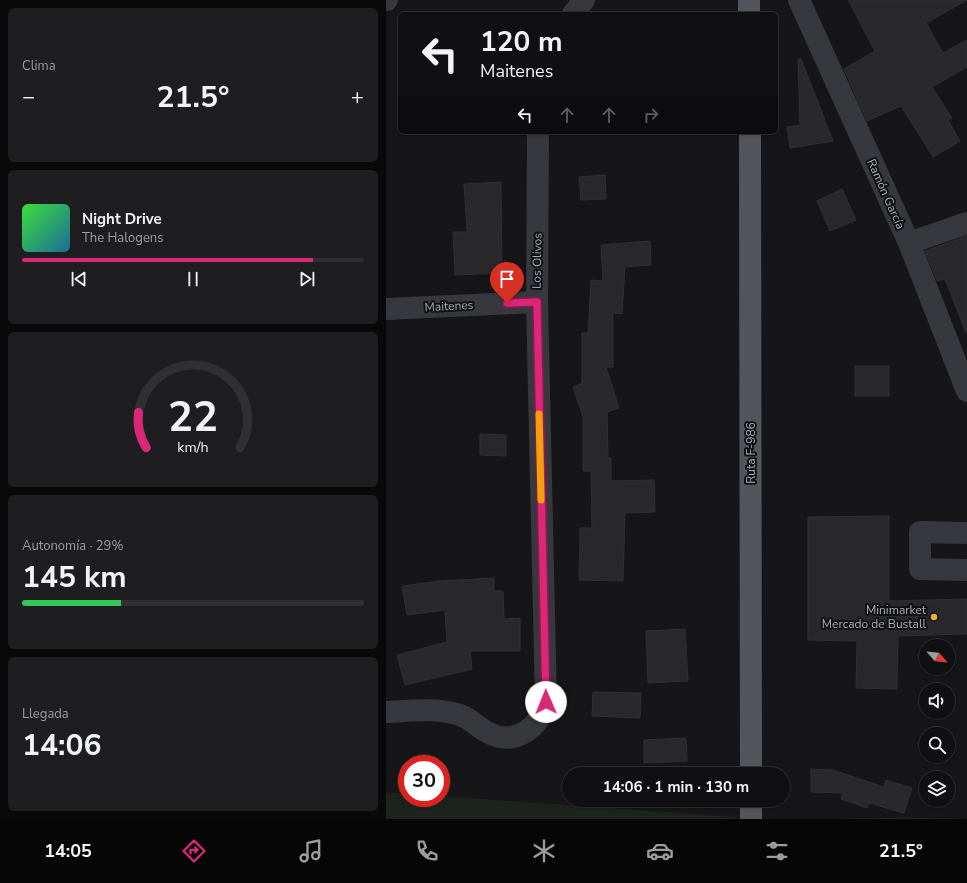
<!DOCTYPE html>
<html lang="es">
<meta charset="utf-8">
<style>
body{margin:0;font-family:"Nunito Sans",sans-serif;background:#1e1e20;color:#f1f3f6;height:100vh;display:flex;flex-direction:column;font-size:15px;white-space:nowrap}
*{box-sizing:border-box;margin:0}
p{font-size:13px;color:#9c9d9f}
.icon{flex:none;width:22px;height:22px;fill:none;stroke:currentColor;stroke-width:2;stroke-linecap:round;stroke-linejoin:round}
.map{position:relative;flex:1;overflow:hidden}
.panel{display:flex;flex-direction:column;gap:8px;padding:8px;background:#09090a;width:386px}
.panel>*{flex:none}
.banner{position:absolute;left:12px;top:12px;width:380px;height:122px;border-radius:6px;box-shadow:0 1px 3px #0004,0 0 0 1px #303032;background:#101012;color:#f1f3f6;overflow:hidden}
.needle{width:26px;rotate:117deg}
.fabs{position:absolute;left:533px;top:639px;display:grid;gap:8px}
.fabs a{display:grid;place-items:center;width:36px;height:36px;border-radius:50%;background:#101012;box-shadow:0 1px 3px #0004,0 0 0 1px #303032;font-size:20px}
.speed{position:absolute;left:12px;top:755px;display:flex;gap:8px;font-size:20px;font-weight:700;text-align:center}
.speed>*{display:grid;place-content:center;width:52px;height:52px;border-radius:50%;background:#101012;box-shadow:0 1px 3px #0004,0 0 0 1px #303032;line-height:1}
.speed .limit{border:6px solid #d22;background:#fff;color:#111}
.pin{position:absolute;display:grid;place-items:center;width:34px;height:34px;color:#fff;margin:-41px -17px;border-radius:50% 50% 50% 0;rotate:-45deg;box-shadow:0 0 4px #0007}
.pin .icon{rotate:45deg}
.me{position:absolute;width:44px;margin:-22px;rotate:359deg;stroke-linejoin:round;filter:drop-shadow(0 0 3px #0008)}
.turn{display:flex;align-items:center;gap:14px;height:84px;padding:0 16px;font-size:18px}
.turn .icon{width:52px;height:52px;stroke-width:2.5}
.turn b{display:block;font-size:28px;line-height:34px}
.lanes{display:flex;align-items:center;height:38px;padding:0 16px;background:#0003;justify-content:center;gap:20px;direction:ltr}
.lanes .off{opacity:.35}
.big{font-size:30px;font-weight:700;line-height:1.1}
.panel .card{flex:1;display:flex;flex-direction:column;justify-content:center;gap:6px;min-width:0;padding:0 14px;border-radius:6px;background:#1e1e20}
.panel .dial{align-items:center;gap:0}
.dial svg{height:104px;overflow:visible;fill:none;stroke:#303032;stroke-width:7;stroke-linecap:round;text-anchor:middle}
.dial text{fill:#f1f3f6;stroke:none}
.song{display:flex;align-items:center;gap:12px}
.cover{width:48px;height:48px;border-radius:6px;background:linear-gradient(135deg,hsl(120 70% 55%),hsl(200 70% 35%))}
.played{height:4px;border-radius:2px;background:linear-gradient(90deg,#db2777 85%,#303032 85%)}
.keys{display:flex;justify-content:space-around;direction:ltr}
.heat{display:flex;justify-content:space-between;align-items:center;font-size:22px;direction:ltr}
.charge{height:6px;border-radius:3px;background:linear-gradient(90deg,#34c759 29%,#303032 0)}
.trip{position:absolute;left:176px;top:767px;width:228px;height:40px;border-radius:20px;background:#101012;box-shadow:0 1px 3px #0004,0 0 0 1px #303032;font-weight:700;line-height:40px;text-align:center}
.tabs{display:flex;height:64px;justify-content:space-around;align-items:center;background:#060607;color:#9c9d9f}
.tabs .icon{width:28px;height:28px}
.tabs .selected{color:#db2777}
.tabs b{font-size:18px;color:#f1f3f6}
main{display:flex;flex:1;min-height:0}
.map>svg:first-child{display:block}
</style>
<main>
<section class="panel">
<div class="card"><p>Clima</p>
<div class="heat"><a>−</a><b class="big">21.5°</b><a>+</a></div>
</div>
<div class="card">
<div class="song"><i class="cover"></i><div><b>Night Drive</b><p>The Halogens</p></div></div>
<div class="played"></div>
<div class="keys"><svg class="icon" aria-label="previous" viewBox="0 0 24 24"><path d="M18 5L8 12l10 7zM5 5v14"/></svg><svg class="icon" aria-label="pause" viewBox="0 0 24 24"><path d="M8 5v14M16 5v14"/></svg><svg class="icon" aria-label="next" viewBox="0 0 24 24"><path d="M6 5l10 7-10 7zM19 5v14"/></svg></div>
</div>
<div class="card dial"><svg viewBox="0 0 100 80">
<path d="M14 69A42 42 0 1 1 86 69"/>
<path d="M14 69A42 42 0 0 1 8 42" stroke="#db2777"/>
<text x="50" y="56" font-size="32" font-weight="700">22</text>
<text x="50" y="72" font-size="11">km/h</text>
</svg></div>
<div class="card"><p>Autonomía · 29%</p><b class="big">145 km</b><div class="charge"></div></div>
<div class="card"><p>Llegada</p><b class="big">14:06</b></div>
</section>
<div class="map">
<svg width="581" height="819" viewBox="0 0 581 819">
<rect width="100%" height="100%" fill="#161618"/>
<g fill="#1c231d">
<polygon points="0,792 21,794 21,798 55,798 55,796 350,817 350,819 0,819"/>
<polygon points="519,817 581,819 449,819"/>
</g>
<g fill="#29292c" stroke="#303034">
<polygon points="462,0 581,0 540,23 557,53 581,40 581,67 546,87 566,118 562,120 574,141 547,157 515,106 481,121 458,69 489,51"/>
<polygon points="412,59 415,59 447,141 404,148 401,127 414,125"/>
<polygon points="219,175 220,199 195,200 193,177"/>
<polygon points="115,182 116,273 69,275 67,232 81,232 78,184"/>
<polygon points="456,189 470,220 444,231 431,201"/>
<polygon points="581,236 581,332 580,332 559,279 551,281 539,251"/>
<polygon points="264,241 265,265 239,267 236,314 227,313 227,367 220,367 233,408 221,412 222,458 225,458 225,481 268,480 269,512 239,513 237,581 193,580 194,528 206,528 205,471 197,471 197,417 187,387 196,383 196,333 202,333 205,280 217,281 215,245"/>
<rect x="469" y="366" width="34" height="30"/>
<polygon points="94,434 120,435 120,456 94,455"/>
<polygon points="503,516 503,601 581,599 581,634 512,636 511,689 470,688 471,641 422,640 422,517"/>
<polygon points="108,578 108,591 117,591 118,619 134,618 134,651 84,651 86,669 19,685 11,655 61,642 59,610 21,615 16,586 54,581"/>
<polygon points="299,629 302,681 262,683 260,631"/>
<polygon points="207,692 255,693 254,718 206,716"/>
<polygon points="300,738 301,761 258,763 258,740"/>
<polygon points="425,769 447,770 498,787 500,780 526,788 518,813 483,803 481,808 455,799 457,793 425,792"/>
</g>
<g fill="none" stroke-linecap="round" stroke-linejoin="round">
<g stroke="#37383d" stroke-width="22">
<polyline points="0,0 1,0"/>
<polyline points="413,0 523,243 581,391"/>
<polyline points="187,14 198,0"/>
<polyline points="523,243 581,223"/>
<polyline points="0,309 151,302"/>
<polyline points="581,533 534,532 534,569 581,570"/>
<path d="M0 712C24 711 50 707 74 715 86 719 93 729 105 734 131 746 154 726 160 702L151 302 152 132"/>
</g>
<g stroke="#53555c" stroke-width="22">
<polyline points="363,0 363,14"/>
<polyline points="364,132 365,774"/>
<polyline points="365,819 365,800"/>
</g>
</g>
<g fill="none" stroke-linecap="round" stroke-linejoin="round">
<defs>
<polyline id="route" points="121,303 151,302 160,702"/>
</defs>
<use href="#route" stroke="#8e194d" stroke-width="10"/>
<use href="#route" stroke="#db2777" stroke-width="7"/>
<polyline stroke="#f59e0b" stroke-width="7" points="153,414 155,500"/>
</g>
<circle fill="#f2b134" stroke="#111113" stroke-width="1.5" cx="548" cy="617" r="4"/>
<g text-anchor="middle" dominant-baseline="central" stroke-width="4" stroke-linejoin="round" paint-order="stroke">
<g font-size="12" fill="#a8adb8" stroke="#111113">
<text transform="translate(500 194) rotate(66)">Ramón García</text>
<text transform="translate(151 261) rotate(-89)">Los Olivos</text>
<text transform="translate(63 306) rotate(-3)">Maitenes</text>
<text transform="translate(365 453) rotate(-90)">Ruta F-986</text>
</g>
<g font-size="12" fill="#a8adb8" stroke="#111113" text-anchor="end">
<text x="540" y="610">Minimarket<tspan x="540" dy="14">Mercado de Bustall</tspan></text>
</g>
</g>
</svg>
<div class="fabs">
<a><svg class="needle" viewBox="-14 -14 28 28"><path d="M0-13l5 13h-10z" fill="#e53935"/><path d="M0 13l5-13h-10z" fill="#9c9d9f"/></svg></a>
<a><svg class="icon" aria-label="sound" viewBox="0 0 24 24"><path d="M4 9h4l5-4v14l-5-4H4zM17 9q2 3 0 6"/></svg></a>
<a><svg class="icon" aria-label="search" viewBox="0 0 24 24"><circle cx="10" cy="10" r="6"/><path d="M15 15l6 6"/></svg></a>
<a><svg class="icon" aria-label="layers" viewBox="0 0 24 24"><path d="M12 4l9 5-9 5-9-5zM3 14l9 5 9-5"/></svg></a>
</div>
<div class="speed"><div class="limit">30</div></div>
<div class="pin" style="left:121px;top:303px;background:#d93025"><svg class="icon" aria-label="arrive" viewBox="0 0 24 24"><path d="M6 21V4h12l-3 4 3 4H6"/></svg></div>
<svg class="me" style="left:160px;top:702px" viewBox="-20 -20 40 40"><circle r="19" fill="#fff"/><path d="M0-13L10 11 0 6-10 11z" fill="#db2777"/></svg>
<div class="trip">14:06 · 1 min · 130 m</div>
<div class="banner">
<div class="turn"><svg class="icon" aria-label="left" viewBox="0 0 24 24"><path d="M17 20v-9H6M10 6l-5 5 5 5"/></svg><div><b>120 m</b>Maitenes</div></div>
<div class="lanes"><svg class="icon" aria-label="left" viewBox="0 0 24 24"><path d="M17 20v-9H6M10 6l-5 5 5 5"/></svg><svg class="icon off" aria-label="ahead" viewBox="0 0 24 24"><path d="M12 20V5M6 11l6-6 6 6"/></svg><svg class="icon off" aria-label="ahead" viewBox="0 0 24 24"><path d="M12 20V5M6 11l6-6 6 6"/></svg><svg class="icon off" aria-label="right" viewBox="0 0 24 24"><path d="M7 20v-9h11M14 6l5 5-5 5"/></svg></div>
</div>
</div>
</main>
<nav class="tabs">
<b>14:05</b>
<svg class="icon selected" aria-label="directions" viewBox="0 0 24 24"><path d="M12 3l9 9-9 9-9-9zM9 14v-3h6M13 9l2 2-2 2"/></svg>
<svg class="icon" aria-label="music" viewBox="0 0 24 24"><path d="M9 18V5l10-2v13"/><circle cx="6" cy="18" r="3"/><circle cx="16" cy="16" r="3"/></svg>
<svg class="icon" aria-label="phone" viewBox="0 0 24 24"><path d="M5 4h4l2 5-3 2q2 4 5 5l2-3 5 2v4C11 20 4 13 5 4z"/></svg>
<svg class="icon" aria-label="climate" viewBox="0 0 24 24"><path d="M12 3v18M4 7l16 10M4 17L20 7"/></svg>
<svg class="icon" aria-label="car" viewBox="0 0 24 24"><path d="M5 17H2v-5l4-1 3-4h7l3 4 3 1v5h-3M9 17h6M6 11h13"/><circle cx="7" cy="17" r="2"/><circle cx="17" cy="17" r="2"/></svg>
<svg class="icon" aria-label="filters" viewBox="0 0 24 24"><path d="M4 7h16M4 17h16"/><circle cx="9" cy="7" r="2"/><circle cx="15" cy="17" r="2"/></svg>
<b>21.5°</b>
</nav>
